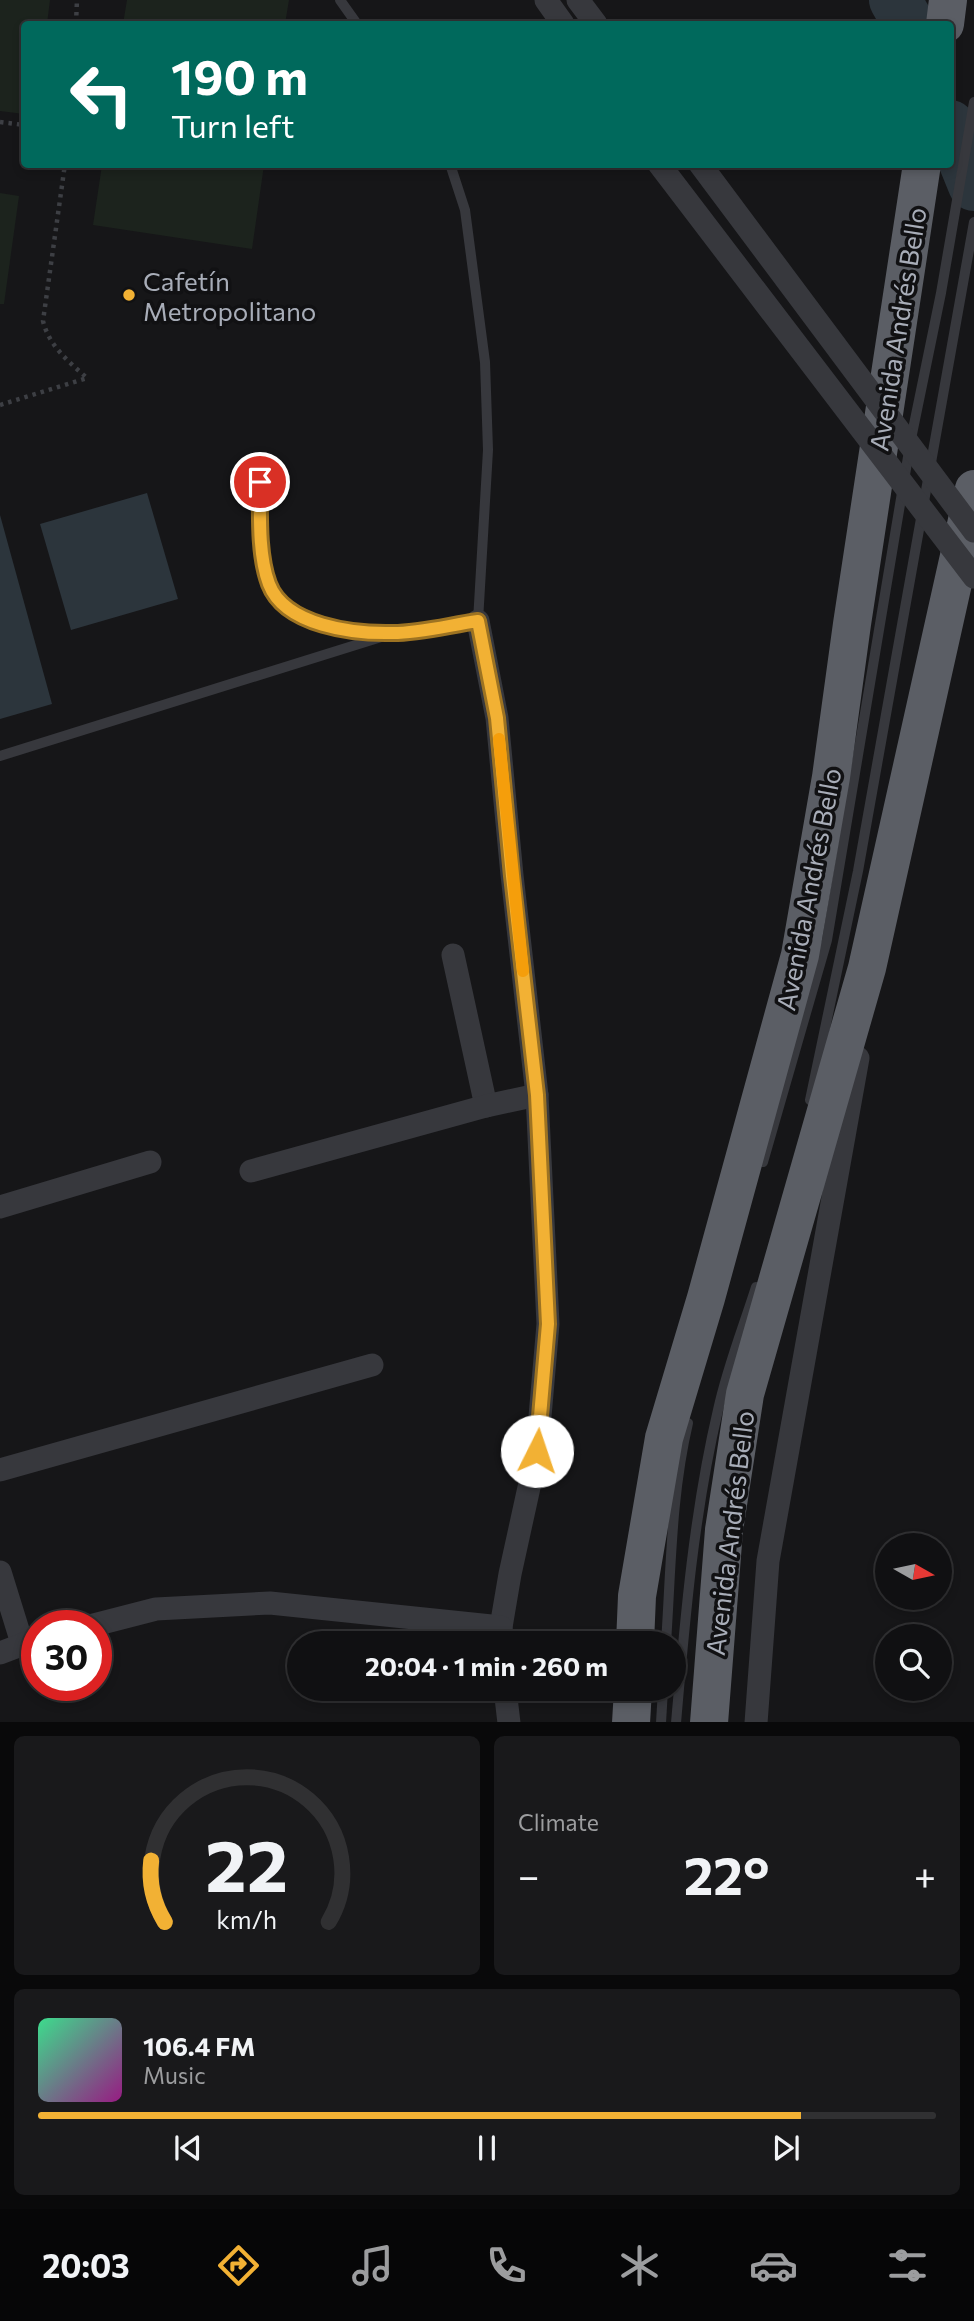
<!DOCTYPE html>
<meta charset="utf-8">
<style>
body{margin:0;font-family:Commissioner,sans-serif;background:#19191b;color:#f1f3f6;height:100vh;display:flex;flex-direction:column;font-size:26px;white-space:nowrap}
*{box-sizing:border-box;margin:0}
p{font-size:23px;color:#9c9d9f}
.icon{flex:none;width:38px;height:38px;fill:none;stroke:currentColor;stroke-width:2;stroke-linecap:round;stroke-linejoin:round}
.map{position:relative;height:1722px;overflow:hidden}
.panel{display:flex;flex-direction:column;gap:14px;padding:14px;background:#09090a;flex:1}
.panel>*{flex:none}
.guide{position:absolute;left:21px;top:21px;width:933px;height:147px;border-radius:7px;box-shadow:0 4px 10px #0003,0 0 0 2px #303032;background:#00695c;color:#fff;overflow:hidden}
.needle{width:46px;rotate:99deg}
.fabs{position:absolute;left:875px;top:1533px;display:grid;gap:14px}
.fabs a{display:grid;place-items:center;width:77px;height:77px;border-radius:50%;background:#101012;box-shadow:0 4px 10px #0003,0 0 0 2px #303032;font-size:35px}
.speed{position:absolute;left:21px;top:1610px;display:flex;gap:14px;font-size:35px;font-weight:700;text-align:center}
.speed>*{display:grid;place-content:center;width:91px;height:91px;border-radius:50%;background:#101012;box-shadow:0 4px 10px #0003,0 0 0 2px #303032;line-height:1}
.speed .limit{border:10px solid #d22;background:#fff;color:#111}
.pin{position:absolute;display:grid;place-items:center;width:60px;height:60px;color:#fff;margin:-30px;border:4px solid #fff;border-radius:50%;box-shadow:0 2px 7px #0007}
.me{position:absolute;width:77px;margin:-38px;rotate:4deg;stroke-linejoin:round;filter:drop-shadow(0 0 5px #0008)}
.turn{display:flex;align-items:center;gap:24px;height:147px;padding:0 35px;font-size:32px}
.turn .icon{width:91px;height:91px;stroke-width:2.5}
.turn b{display:block;font-size:49px;line-height:60px}
.big{font-size:52px;font-weight:700;line-height:1.1}
.panel .widget{flex:1;display:flex;flex-direction:column;justify-content:center;gap:10px;min-width:0;padding:0 24px;border-radius:10px;background:#19191b}
.panel .dial{align-items:center;gap:0}
.dial svg{height:182px;overflow:visible;fill:none;stroke:#303032;stroke-width:7;stroke-linecap:round;text-anchor:middle}
.dial text{fill:#f1f3f6;stroke:none}
.song{display:flex;align-items:center;gap:21px}
.cover{width:84px;height:84px;border-radius:10px;background:linear-gradient(135deg,hsl(150 70% 55%),hsl(310 70% 35%))}
.played{height:7px;border-radius:4px;background:linear-gradient(90deg,#f2b134 85%,#303032 85%)}
.keys{display:flex;justify-content:space-around;direction:ltr}
.heat{display:flex;justify-content:space-between;align-items:center;font-size:38px;direction:ltr}
.panel .tiles{flex:1;display:grid;gap:14px;grid-template-columns:1fr 1fr}
.widget:last-child{grid-column:span 2}
.trip{position:absolute;left:287px;top:1631px;width:399px;height:70px;border-radius:35px;background:#101012;box-shadow:0 4px 10px #0003,0 0 0 2px #303032;font-weight:700;line-height:70px;text-align:center}
.tab-bar{display:flex;height:112px;justify-content:space-around;align-items:center;background:#060607;color:#9c9d9f}
.tab-bar .icon{width:49px;height:49px}
.tab-bar .selected{color:#f2b134}
.tab-bar b{font-size:32px;color:#f1f3f6}
.map>svg:first-child{display:block}
</style>
<div class="map">
<svg width="974" height="1723" viewBox="0 0 974 1723">
<rect width="100%" height="100%" fill="#161618"/>
<g fill="#1c231d">
<polygon points="0,0 50,0 47,24 24,24 24,114 0,111"/>
<polygon points="127,0 289,0 285,24 123,24"/>
<polygon points="102,165 264,165 252,249 93,225"/>
<polygon points="0,193 19,196 4,304 0,304"/>
</g>
<g fill="#2c353c">
<polygon points="147,493 178,599 71,630 40,524"/>
<polygon points="0,515 52,704 0,719"/>
</g>
<g fill="none" stroke-linecap="round" stroke-linejoin="round">
<g stroke="#2c353c" stroke-width="52">
<polyline points="895,0 909,24"/>
<polyline points="950,126 974,185"/>
</g>
<g stroke="#3d3f44" stroke-width="4.5" stroke-dasharray="3.5 5" stroke-linecap="butt">
<polyline points="76,24 77,0"/>
<polyline points="0,122 24,125"/>
<path d="M0 405 87 378C69 362 49 346 43 321L65 164"/>
</g>
<g stroke="#37383d" stroke-width="10">
<polyline points="340,0 357,24"/>
<path d="M260 482C260 594 265 624 385 633"/>
<polyline points="0,756 394,633 478,621 488,450 485,362 465,210 450,164"/>
<polyline points="810,1100 858,871 974,222"/>
<polyline points="763,1162 827,940 911,439 941,293 974,102"/>
<path d="M666 1643C671 1570 671 1495 688 1423"/>
<polyline points="661,1723 663,1689"/>
<path d="M676 1723C685 1618 694 1512 718 1410 727 1368 743 1328 756 1287"/>
</g>
<g stroke="#37383d" stroke-width="23">
<polyline points="546,0 563,24"/>
<polyline points="578,0 596,24"/>
<polyline points="478,621 497,718 512,875 537,1095 548,1324 537,1451 510,1574 501,1627 502,1643"/>
<polyline points="453,955 486,1106"/>
<polyline points="251,1171 486,1106 537,1095"/>
<polyline points="0,1207 150,1162"/>
<polyline points="0,1470 372,1365"/>
<polyline points="0,1572 22,1643"/>
<polyline points="90,1626 156,1609 270,1603 501,1627"/>
<polyline points="0,1653 37,1639"/>
<polyline points="505,1689 509,1723"/>
<polyline points="756,1723 768,1561 858,1058"/>
</g>
<g stroke="#5b5e65" stroke-width="38">
<polyline points="945,24 948,0"/>
<polyline points="635,1643 637,1596 664,1438 706,1298 800,955 831,777 852,624 922,164"/>
<polyline points="631,1723 633,1689"/>
<polyline points="709,1723 724,1530 745,1394 867,968 974,489"/>
</g>
<g stroke="#37383d" stroke-width="23">
<polyline points="659,164 974,577"/>
<polyline points="700,164 974,531"/>
</g>
</g>
<g fill="none" stroke-linecap="round" stroke-linejoin="round">
<defs>
<path id="route" d="M260 482C260 513 258 555 269 584 285 626 354 634 393 633 420 633 450 625 478 621L497 718 512 876 537 1095 548 1324 537 1451"/>
</defs>
<use href="#route" stroke="#9d7322" stroke-width="18"/>
<use href="#route" stroke="#f2b134" stroke-width="12"/>
<polyline stroke="#f59e0b" stroke-width="12" points="499,739 523,971"/>
</g>
<circle fill="#f2b134" stroke="#111113" stroke-width="2.5" cx="129" cy="295" r="7"/>
<g text-anchor="middle" dominant-baseline="central" stroke-width="7" stroke-linejoin="round" paint-order="stroke">
<g font-size="26" fill="#a8adb8" stroke="#111113" text-anchor="start">
<text x="143" y="280">Cafetín<tspan x="143" dy="30">Metropolitano</tspan></text>
</g>
<g font-size="26" fill="#a8adb8" stroke="#111113">
<text transform="translate(897 329) rotate(-81)">Avenida Andrés Bello</text>
<text transform="translate(808 889) rotate(-79)">Avenida Andrés Bello</text>
<text transform="translate(729 1533) rotate(-83)">Avenida Andrés Bello</text>
</g>
</g>
</svg>
<div class="fabs">
<a><svg class="needle" viewBox="-14 -14 28 28"><path d="M0-13l5 13h-10z" fill="#e53935"/><path d="M0 13l5-13h-10z" fill="#9c9d9f"/></svg></a>
<a><svg class="icon" aria-label="search" viewBox="0 0 24 24"><circle cx="10" cy="10" r="6"/><path d="M15 15l6 6"/></svg></a>
</div>
<div class="speed"><div class="limit">30</div></div>
<div class="pin" style="left:260px;top:482px;background:#d93025"><svg class="icon" aria-label="arrive" viewBox="0 0 24 24"><path d="M6 21V4h12l-3 4 3 4H6"/></svg></div>
<svg class="me" style="left:537px;top:1451px" viewBox="-20 -20 40 40"><circle r="19" fill="#fff"/><path d="M0-13L10 11 0 6-10 11z" fill="#f2b134"/></svg>
<div class="trip">20:04 · 1 min · 260 m</div>
<div class="guide">
<div class="turn"><svg class="icon" aria-label="left" viewBox="0 0 24 24"><path d="M17 20v-9H6M10 6l-5 5 5 5"/></svg><div><b>190 m</b>Turn left</div></div>
</div>
</div>
<section class="panel">
<div class="tiles">
<div class="widget dial"><svg viewBox="0 0 100 80">
<path d="M14 69A42 42 0 1 1 86 69"/>
<path d="M14 69A42 42 0 0 1 8 42" stroke="#f2b134"/>
<text x="50" y="56" font-size="32" font-weight="700">22</text>
<text x="50" y="72" font-size="11">km/h</text>
</svg></div>
<div class="widget"><p>Climate</p>
<div class="heat"><a>−</a><b class="big">22°</b><a>+</a></div>
</div>
<div class="widget">
<div class="song"><i class="cover"></i><div><b>106.4 FM</b><p>Music</p></div></div>
<div class="played"></div>
<div class="keys"><svg class="icon" aria-label="previous" viewBox="0 0 24 24"><path d="M18 5L8 12l10 7zM5 5v14"/></svg><svg class="icon" aria-label="pause" viewBox="0 0 24 24"><path d="M8 5v14M16 5v14"/></svg><svg class="icon" aria-label="next" viewBox="0 0 24 24"><path d="M6 5l10 7-10 7zM19 5v14"/></svg></div>
</div>
</div>
</section>
<nav class="tab-bar">
<b>20:03</b>
<svg class="icon selected" aria-label="directions" viewBox="0 0 24 24"><path d="M12 3l9 9-9 9-9-9zM9 14v-3h6M13 9l2 2-2 2"/></svg>
<svg class="icon" aria-label="music" viewBox="0 0 24 24"><path d="M9 18V5l10-2v13"/><circle cx="6" cy="18" r="3"/><circle cx="16" cy="16" r="3"/></svg>
<svg class="icon" aria-label="phone" viewBox="0 0 24 24"><path d="M5 4h4l2 5-3 2q2 4 5 5l2-3 5 2v4C11 20 4 13 5 4z"/></svg>
<svg class="icon" aria-label="climate" viewBox="0 0 24 24"><path d="M12 3v18M4 7l16 10M4 17L20 7"/></svg>
<svg class="icon" aria-label="car" viewBox="0 0 24 24"><path d="M5 17H2v-5l4-1 3-4h7l3 4 3 1v5h-3M9 17h6M6 11h13"/><circle cx="7" cy="17" r="2"/><circle cx="17" cy="17" r="2"/></svg>
<svg class="icon" aria-label="filters" viewBox="0 0 24 24"><path d="M4 7h16M4 17h16"/><circle cx="9" cy="7" r="2"/><circle cx="15" cy="17" r="2"/></svg>
</nav>
